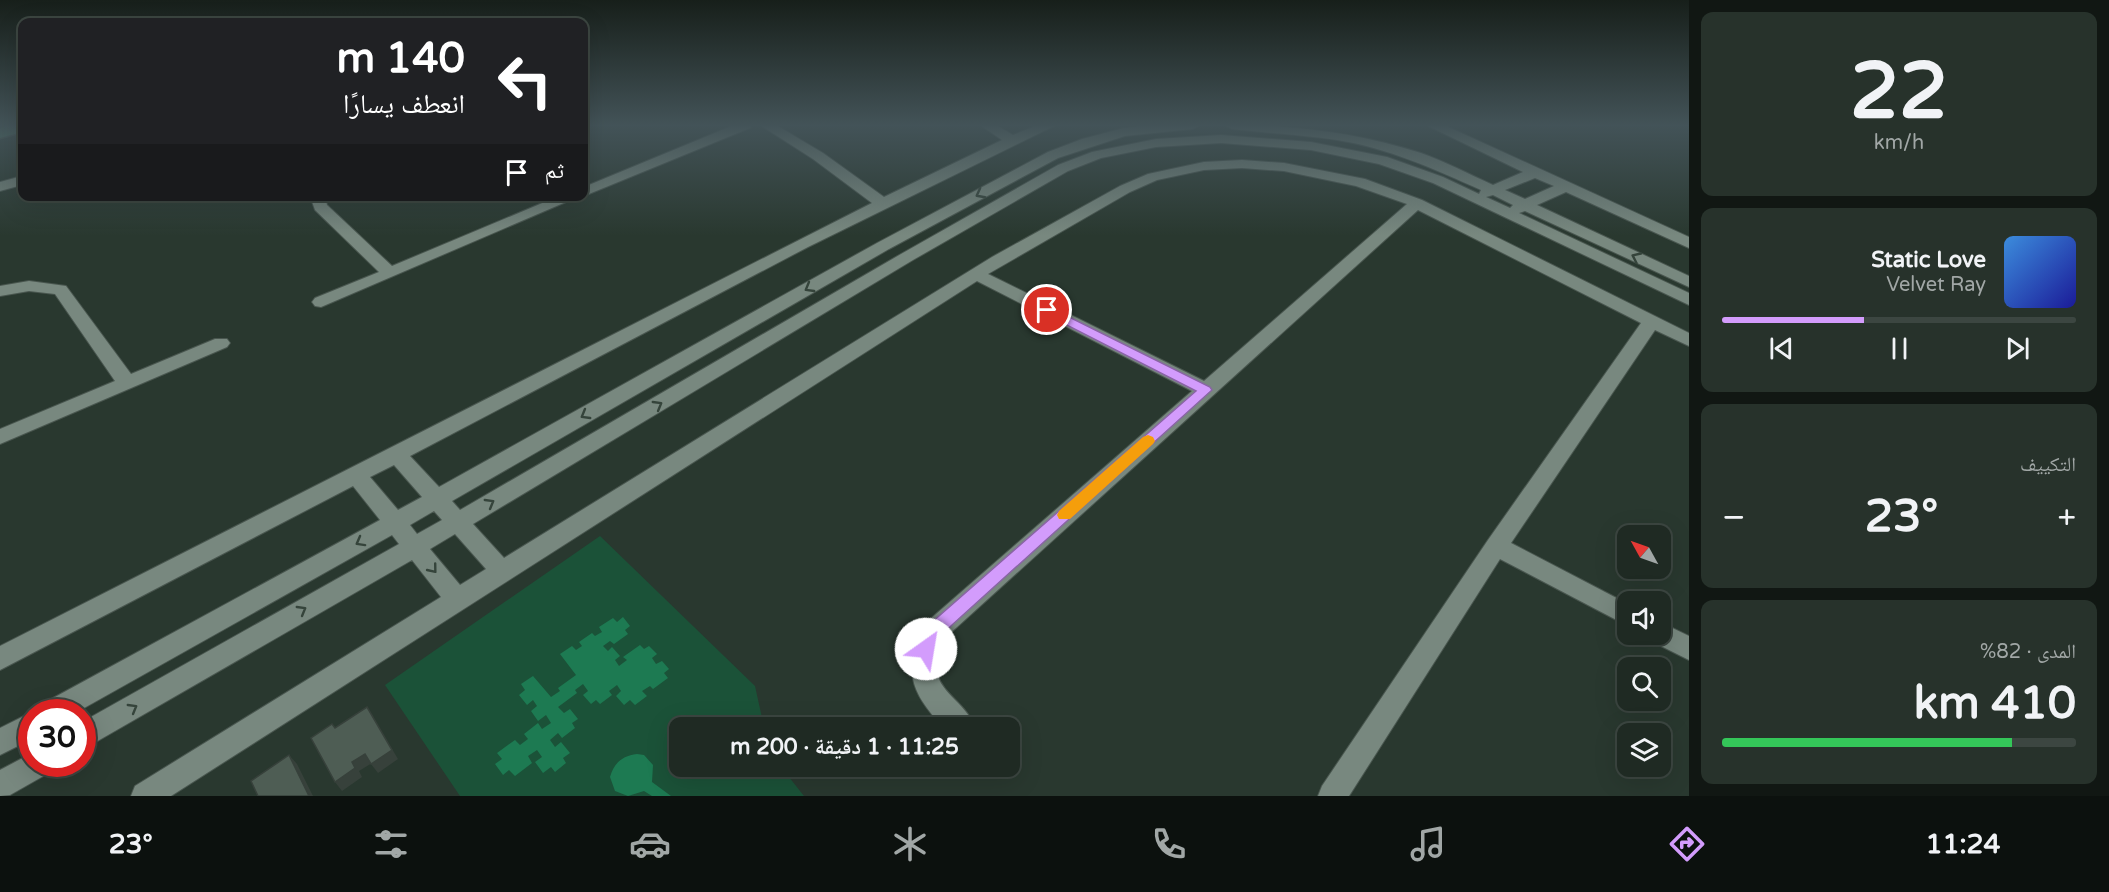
<!DOCTYPE html>
<html lang="ar">
<meta charset="utf-8">
<style>
body{margin:0;font-family:"Varela Round","Noto Naskh Arabic",sans-serif;background:#27322b;color:#f1f3f6;direction:rtl;height:100vh;display:flex;flex-direction:column;font-size:22px;white-space:nowrap}
*{box-sizing:border-box;margin:0}
p{font-size:20px;color:#a1a7a6}
.icon{flex:none;width:33px;height:33px;fill:none;stroke:currentColor;stroke-width:2;stroke-linecap:round;stroke-linejoin:round}
.map{position:relative;flex:1;overflow:hidden;direction:ltr}
.panel{display:flex;flex-direction:column;gap:12px;padding:12px;background:#111713;width:420px}
.panel>*{flex:none}
.hud{position:absolute;left:18px;top:18px;width:570px;height:183px;border-radius:12px;box-shadow:0 6px 24px #0002,0 0 0 2px #3c4641;direction:rtl;background:#202124;color:#fff;overflow:hidden}
.needle{width:39px;rotate:310deg}
.fabs{position:absolute;left:1617px;top:525px;display:grid;gap:12px}
.fabs a{display:grid;place-items:center;width:54px;height:54px;border-radius:12px;background:#1f2a23;box-shadow:0 6px 24px #0002,0 0 0 2px #3c4641;font-size:30px}
.speed{position:absolute;left:18px;top:699px;display:flex;gap:12px;font-size:30px;font-weight:700;text-align:center}
.speed>*{display:grid;place-content:center;width:78px;height:78px;border-radius:50%;background:#1f2a23;box-shadow:0 6px 24px #0002,0 0 0 2px #3c4641;line-height:1}
.speed .limit{border:9px solid #d22;background:#fff;color:#111}
.pin{position:absolute;display:grid;place-items:center;width:51px;height:51px;color:#fff;margin:-26px;border:3px solid #fff;border-radius:50%;box-shadow:0 2px 6px #0007}
.me{position:absolute;width:66px;margin:-33px;rotate:32deg;stroke-linejoin:round;filter:drop-shadow(0 0 4px #0008)}
.turn{display:flex;align-items:center;gap:21px;height:126px;padding:0 24px;font-size:27px}
.turn .icon{width:78px;height:78px;stroke-width:2.5}
.turn b{display:block;font-size:42px;line-height:51px}
.then{display:flex;align-items:center;height:57px;padding:0 24px;background:#0003;gap:12px;font-size:22px}
.big{font-size:45px;font-weight:700;line-height:1.1}
.panel .widget{flex:1;display:flex;flex-direction:column;justify-content:center;gap:9px;min-width:0;padding:0 21px;border-radius:12px;background:#27322b}
.panel .dial{align-items:center;gap:0}
.dial b{font-size:78px;line-height:1}
.song{display:flex;align-items:center;gap:18px}
.cover{width:72px;height:72px;border-radius:9px;background:linear-gradient(135deg,hsl(210 70% 55%),hsl(240 70% 35%))}
.played{height:6px;border-radius:3px;background:linear-gradient(90deg,#d39cfc 40%,#3c4641 40%)}
.keys{display:flex;justify-content:space-around;direction:ltr}
.heat{display:flex;justify-content:space-between;align-items:center;font-size:33px;direction:ltr}
.charge{height:9px;border-radius:4px;background:linear-gradient(90deg,#34c759 82%,#3c4641 0)}
.trip{position:absolute;left:669px;top:717px;width:351px;height:60px;border-radius:12px;background:#1f2a23;box-shadow:0 6px 24px #0002,0 0 0 2px #3c4641;font-weight:700;line-height:60px;text-align:center;direction:rtl}
.dock{display:flex;height:96px;justify-content:space-around;align-items:center;background:#0c110e;color:#a1a7a6}
.dock .icon{width:42px;height:42px}
.dock .current{color:#d39cfc}
.dock b{font-size:27px;color:#f1f3f6}
main{display:flex;flex:1;min-height:0}
.map>svg:first-child{display:block}
</style>
<main>
<section class="panel">
<div class="widget dial"><b>22</b><p>km/h</p></div>
<div class="widget">
<div class="song"><i class="cover"></i><div><b>Static Love</b><p>Velvet Ray</p></div></div>
<div class="played"></div>
<div class="keys"><svg class="icon" aria-label="previous" viewBox="0 0 24 24"><path d="M18 5L8 12l10 7zM5 5v14"/></svg><svg class="icon" aria-label="pause" viewBox="0 0 24 24"><path d="M8 5v14M16 5v14"/></svg><svg class="icon" aria-label="next" viewBox="0 0 24 24"><path d="M6 5l10 7-10 7zM19 5v14"/></svg></div>
</div>
<div class="widget"><p>التكييف</p>
<div class="heat"><a>−</a><b class="big">23°</b><a>+</a></div>
</div>
<div class="widget"><p>المدى · 82%</p><b class="big">410 km</b><div class="charge"></div></div>
</section>
<div class="map">
<svg width="1689" height="796" viewBox="0 0 1689 796">
<rect width="100%" height="100%" fill="#29382f"/>
<polygon fill="#1b5238" points="600,536 755,686 764,727 680,728 680,766 781,767 804,796 460,796 385,685"/>
<g fill="#1d7a52">
<polygon points="623,617 630,626 625,630 628,634 614,644 610,641 603,646 608,651 612,647 620,656 615,660 619,666 627,660 623,657 640,645 644,649 649,646 657,654 652,658 656,664 662,661 669,669 664,673 668,678 653,689 650,686 642,691 647,696 635,705 630,700 624,705 616,696 621,691 617,685 609,691 612,695 600,704 596,700 591,704 583,695 588,691 583,684 575,690 577,693 558,707 564,713 570,709 578,719 572,723 575,728 562,738 558,733 550,740 555,747 561,742 570,753 563,758 566,763 555,772 551,767 543,773 535,762 542,757 537,750 528,756 532,763 515,776 509,770 503,775 495,764 502,759 497,753 515,740 520,745 528,739 524,734 538,723 542,729 551,723 546,715 538,721 531,711 537,706 533,700 527,705 519,695 525,690 521,684 533,676 551,697 560,691 558,688 576,675 560,654 572,646 576,650 582,646 579,642 592,633 595,636 602,632 599,627 613,618 617,622"/>
<path d="M637 754 644 755 653 765 652 782 671 796H652L644 791 628 796 615 791 610 777C614 763 622 756 637 754Z"/>
</g>
<g fill="none" stroke-linecap="round" stroke-linejoin="round">
<defs>
<g id="minor">
<polygon points="734,125 752,125 750,128 584,196 584,187"/>
<path d="M760 125H776L823 153 884 197 1002 140 980 125H996L1013 135 1038 125H1056L808 247 410 456 439 487 877 243 1048 152 1082 139 1124 128 1154 125H1200L1193 129 1125 136 1058 158 889 249 452 501 460 510 901 254 1058 165 1092 152 1156 139 1221 135 1311 142 1387 157 1443 177 1479 194 1481 190C1434 169 1388 148 1337 140 1303 135 1267 133 1232 129L1225 125C1292 125 1357 132 1421 153 1446 162 1469 174 1493 185L1523 172 1426 125H1444L1689 237V248L1566 192 1537 205 1689 276V287L1525 211 1519 213 1689 293V305L1433 183 1379 164 1311 150 1221 143 1156 147 1101 158 1068 171 913 260 473 524 504 558 992 257 1120 186 1148 174 1204 162 1242 160 1284 163 1365 179 1422 200 1689 333V346L1655 330 1511 543 1628 604V626L1500 559 1349 796H1318L1322 786 1488 540 1641 323 1418 210 946 637C918 689 960 691 976 728H944C908 690 902 667 928 621L1192 391 977 281 171 796H131L135 786 441 597 412 560 82 750V722L399 544 392 535 77 712H40L44 703 380 520 353 486 0 670V646L872 203 813 159ZM1242 168 1284 171 1356 186 1407 204 1204 381 988 274 1130 192 1157 180 1204 170ZM1535 178 1554 186 1525 199 1505 190ZM1493 195 1513 205 1510 208 1486 197ZM394 465 422 497 398 510 370 477ZM434 511 442 520 417 534 410 525ZM455 534 486 569 460 585 430 549Z"/>
<polygon points="22,176 22,185 0,191 0,182"/>
<polygon points="310,196 325,196 327,205 392,266 559,196 580,196 321,307 315,306 312,302 315,298 379,272 315,210"/>
<polygon points="29,281 66,286 131,374 215,339 227,339 230,343 227,347 0,444 0,429 115,381 55,294 29,291 0,296 0,286"/>
<polygon points="1660,622 1689,636 1689,660 1651,641 1648,634 1660,634"/>
<polygon points="32,712 32,739 0,755 0,728"/>
<polygon points="32,753 32,764 51,764 47,774 10,795 0,796 0,770"/>
</g>
<polygon id="major" points="11,125 22,125 22,132 0,138 0,128"/>
</defs>
<use href="#minor" stroke="#49564f" stroke-width="2"/>
<use href="#major" stroke="#49564f" stroke-width="3"/>
<use href="#minor" fill="#78887f" fill-rule="evenodd"/>
<use href="#major" fill="#569274" fill-rule="evenodd"/>
</g>
<g fill="#37413b">
<polygon points="367,707 398,759 378,773 371,764"/>
<polygon points="365,754 372,763 359,771 362,777 342,791 335,782 352,762"/>
<polygon points="289,755 297,764 313,796 309,796"/>
</g>
<g fill="#4e5d54" stroke="#37413b" stroke-width="1.5">
<polygon points="367,707 392,750 371,764 365,754 352,762 355,768 335,782 311,738 332,724 335,728"/>
<polygon points="289,755 309,796 258,796 251,781"/>
</g>
<defs><path id="oneway-chevron" d="M-2-3.5L2.5 0L-2 3.5" fill="none" stroke-width="1.6" stroke-linecap="round" stroke-linejoin="round" transform="scale(1.5)"/></defs>
<g stroke="#35443b">
<use href="#oneway-chevron" transform="translate(980 194) rotate(152)"/>
<use href="#oneway-chevron" transform="translate(1636 257) rotate(-155)"/>
<use href="#oneway-chevron" transform="translate(809 288) rotate(150)"/>
<use href="#oneway-chevron" transform="translate(658 405) rotate(-30)"/>
<use href="#oneway-chevron" transform="translate(585 415) rotate(150)"/>
<use href="#oneway-chevron" transform="translate(490 503) rotate(-30)"/>
<use href="#oneway-chevron" transform="translate(360 542) rotate(151)"/>
<use href="#oneway-chevron" transform="translate(433 569) rotate(51)"/>
<use href="#oneway-chevron" transform="translate(302 610) rotate(-30)"/>
<use href="#oneway-chevron" transform="translate(133 708) rotate(-30)"/>
</g>
<linearGradient id="sky" x2="0" y2="1"><stop stop-color="#171f1a"/><stop offset="0.53" stop-color="#435358"/><stop offset="1" stop-color="#435358" stop-opacity="0"/></linearGradient>
<rect width="1689" height="236" fill="url(#sky)"/>
<polygon fill="#d39cfc" stroke="#8965a4" stroke-width="1.5" points="1047,306 1210,387 1212,390 952,625 943,634 933,654 926,657 920,654 918,649 931,623 1196,391 1043,313 1041,310"/>
<polygon fill="#f59e0b" points="1148,435 1153,437 1155,441 1153,444 1070,519 1059,519 1057,515 1059,511 1143,437"/>
</svg>
<div class="fabs">
<a><svg class="needle" viewBox="-14 -14 28 28"><path d="M0-13l5 13h-10z" fill="#e53935"/><path d="M0 13l5-13h-10z" fill="#a1a7a6"/></svg></a>
<a><svg class="icon" aria-label="sound" viewBox="0 0 24 24"><path d="M4 9h4l5-4v14l-5-4H4zM17 9q2 3 0 6"/></svg></a>
<a><svg class="icon" aria-label="search" viewBox="0 0 24 24"><circle cx="10" cy="10" r="6"/><path d="M15 15l6 6"/></svg></a>
<a><svg class="icon" aria-label="layers" viewBox="0 0 24 24"><path d="M12 4l9 5-9 5-9-5zM3 14l9 5 9-5"/></svg></a>
</div>
<div class="speed"><div class="limit">30</div></div>
<div class="pin" style="left:1047px;top:310px;background:#d93025"><svg class="icon" aria-label="arrive" viewBox="0 0 24 24"><path d="M6 21V4h12l-3 4 3 4H6"/></svg></div>
<svg class="me" style="left:926px;top:649px" viewBox="-20 -20 40 40"><circle r="19" fill="#fff"/><path d="M0-13L10 11 0 6-10 11z" fill="#d39cfc"/></svg>
<div class="trip">11:25 · 1 دقيقة · 200 m</div>
<div class="hud">
<div class="turn"><svg class="icon" aria-label="left" viewBox="0 0 24 24"><path d="M17 20v-9H6M10 6l-5 5 5 5"/></svg><div><b>140 m</b>انعطف يسارًا</div></div>
<div class="then">ثم<svg class="icon" aria-label="arrive" viewBox="0 0 24 24"><path d="M6 21V4h12l-3 4 3 4H6"/></svg></div>
</div>
</div>
</main>
<nav class="dock">
<b>11:24</b>
<svg class="icon current" aria-label="directions" viewBox="0 0 24 24"><path d="M12 3l9 9-9 9-9-9zM9 14v-3h6M13 9l2 2-2 2"/></svg>
<svg class="icon" aria-label="music" viewBox="0 0 24 24"><path d="M9 18V5l10-2v13"/><circle cx="6" cy="18" r="3"/><circle cx="16" cy="16" r="3"/></svg>
<svg class="icon" aria-label="phone" viewBox="0 0 24 24"><path d="M5 4h4l2 5-3 2q2 4 5 5l2-3 5 2v4C11 20 4 13 5 4z"/></svg>
<svg class="icon" aria-label="climate" viewBox="0 0 24 24"><path d="M12 3v18M4 7l16 10M4 17L20 7"/></svg>
<svg class="icon" aria-label="car" viewBox="0 0 24 24"><path d="M5 17H2v-5l4-1 3-4h7l3 4 3 1v5h-3M9 17h6M6 11h13"/><circle cx="7" cy="17" r="2"/><circle cx="17" cy="17" r="2"/></svg>
<svg class="icon" aria-label="filters" viewBox="0 0 24 24"><path d="M4 7h16M4 17h16"/><circle cx="9" cy="7" r="2"/><circle cx="15" cy="17" r="2"/></svg>
<b>23°</b>
</nav>
